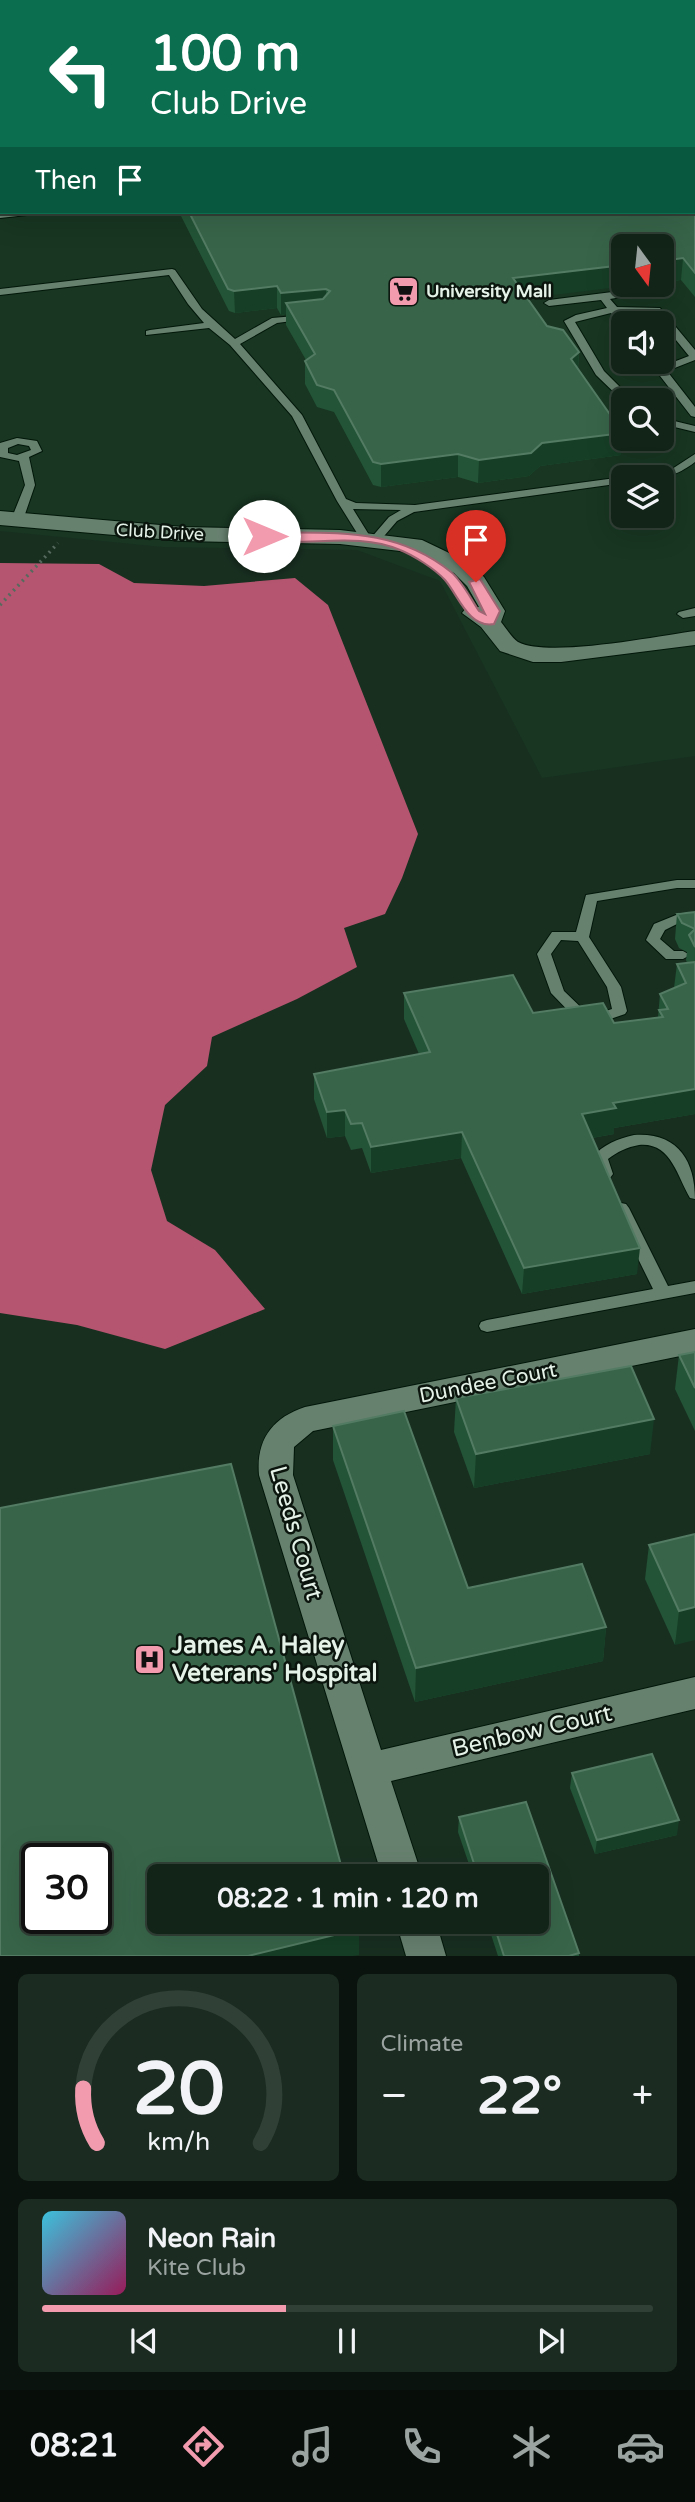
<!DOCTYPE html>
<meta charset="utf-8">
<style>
body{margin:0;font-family:"Varela Round",sans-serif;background:#1b2b21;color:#f1f3f6;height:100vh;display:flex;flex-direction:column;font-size:26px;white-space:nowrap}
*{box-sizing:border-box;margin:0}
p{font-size:23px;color:#9ca4a2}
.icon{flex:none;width:38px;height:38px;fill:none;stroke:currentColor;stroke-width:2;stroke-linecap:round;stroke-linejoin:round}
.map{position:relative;height:1956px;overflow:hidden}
.panel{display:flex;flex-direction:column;gap:18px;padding:18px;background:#0a130d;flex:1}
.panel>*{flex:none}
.banner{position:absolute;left:0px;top:0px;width:696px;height:214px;box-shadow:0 7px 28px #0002,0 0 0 2px #314037;background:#0b6e4f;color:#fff;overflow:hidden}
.needle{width:46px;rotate:165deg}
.controls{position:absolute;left:611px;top:234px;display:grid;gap:14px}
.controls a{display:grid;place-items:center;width:63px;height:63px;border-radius:10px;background:#122318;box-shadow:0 7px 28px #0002,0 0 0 2px #314037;font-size:35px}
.speed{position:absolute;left:21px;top:1843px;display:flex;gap:14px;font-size:35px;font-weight:700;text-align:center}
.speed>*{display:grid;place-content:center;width:91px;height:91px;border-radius:50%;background:#122318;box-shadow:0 7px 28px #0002,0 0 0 2px #314037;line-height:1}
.speed .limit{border:4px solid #111;border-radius:10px;background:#fff;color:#111}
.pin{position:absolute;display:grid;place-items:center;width:60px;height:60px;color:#fff;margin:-72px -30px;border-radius:50% 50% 50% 0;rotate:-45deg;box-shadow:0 0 7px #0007}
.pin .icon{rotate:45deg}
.me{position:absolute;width:77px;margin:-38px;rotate:90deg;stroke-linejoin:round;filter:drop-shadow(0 0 5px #0008)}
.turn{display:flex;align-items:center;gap:24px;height:147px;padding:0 35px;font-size:32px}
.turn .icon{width:91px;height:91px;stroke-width:2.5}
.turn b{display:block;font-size:49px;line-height:60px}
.then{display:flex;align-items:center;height:66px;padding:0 35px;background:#0003;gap:14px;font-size:26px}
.big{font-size:52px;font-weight:700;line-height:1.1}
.panel .tile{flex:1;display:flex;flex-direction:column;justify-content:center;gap:10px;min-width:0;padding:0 24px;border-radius:10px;background:#1b2b21}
.panel .dial{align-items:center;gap:0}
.dial svg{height:182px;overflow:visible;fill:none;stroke:#314037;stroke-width:7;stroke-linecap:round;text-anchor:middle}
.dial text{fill:#f1f3f6;stroke:none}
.song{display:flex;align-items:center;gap:21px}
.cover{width:84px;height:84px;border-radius:10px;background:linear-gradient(135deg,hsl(190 70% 55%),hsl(330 70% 35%))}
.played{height:7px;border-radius:4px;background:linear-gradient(90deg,#f29aae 40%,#314037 40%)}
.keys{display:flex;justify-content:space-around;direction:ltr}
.heat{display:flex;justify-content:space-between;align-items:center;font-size:38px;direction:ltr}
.panel .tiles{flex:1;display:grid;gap:18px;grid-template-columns:1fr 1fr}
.tile:last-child{grid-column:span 2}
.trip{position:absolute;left:147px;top:1864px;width:402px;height:70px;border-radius:10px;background:#122318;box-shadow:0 7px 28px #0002,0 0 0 2px #314037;font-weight:700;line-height:70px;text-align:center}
.dock{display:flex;height:112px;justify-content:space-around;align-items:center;background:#070e0a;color:#9ca4a2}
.dock .icon{width:49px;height:49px}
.dock .on{color:#f29aae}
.dock b{font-size:32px;color:#f1f3f6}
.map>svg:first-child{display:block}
</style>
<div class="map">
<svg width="695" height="1956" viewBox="0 0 695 1956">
<rect width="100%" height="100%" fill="#182f20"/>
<path fill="#183622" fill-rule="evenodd" d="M0 0H695V756L542 778 440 581 357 550 163 547 0 531ZM2 2H695V212H2ZM623 247H662V285H623ZM623 324H662V362H623ZM623 401H662V439H623ZM623 478H662V516H623Z"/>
<polygon fill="#b5556f" points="0,563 99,564 134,583 204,586 295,578 328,605 418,834 402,878 385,914 344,928 357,967 297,999 212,1037 207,1066 165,1105 151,1170 167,1221 215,1250 265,1309 165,1349 77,1325 0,1313"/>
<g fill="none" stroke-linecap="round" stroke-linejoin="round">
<defs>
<g id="lane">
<polygon points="410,0 418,0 419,2 411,2"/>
<polygon points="510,0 518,0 520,2 511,2"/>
<polygon points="548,0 556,0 558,2 549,2"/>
<polygon points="570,0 578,0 580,2 571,2"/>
<polygon points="619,0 627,0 629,2 620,2"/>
<polygon points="0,99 2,99 0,105"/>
<polygon points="0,212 32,212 27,215 0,218"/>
<path d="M172 269 175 270 202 309 235 339 272 318 307 315V319L277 323 240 344 302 415 346 499 356 503 415 505 623 477 627 478H623V483L414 512 397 521 379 542 362 541 337 501 292 416 230 345 209 328 146 335V331L150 330 204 323 188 304 169 275 0 295V289ZM353 509H354L401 510 389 517 371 538Z"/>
<polygon points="636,289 639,290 639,294 610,299 617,307 660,308 695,350 695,360 667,371 695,407 695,417 691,416 650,363 660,362 663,366 689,356 654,313 621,312 630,324 623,324 623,326 611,313 575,322 604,371 634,401 623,401 596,375 564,321 576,315 607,308 601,300 549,306 544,303 549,300"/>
<polygon points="662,418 695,426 695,432 662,424"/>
<path d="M17 438 37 441 42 451 29 457 35 485 23 520 17 523 11 520 25 485 19 461 0 457V443ZM18 444 29 446 31 450 17 455 8 453V448Z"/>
<path d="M695 454V462C673 479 660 478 633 478L638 475 672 469Z"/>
<polygon points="695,608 695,616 683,618 677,614 679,612"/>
<path d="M677 880H695V888H677L597 901 589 937 621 987 627 1011 625 1014 587 1027 582 1025 551 993 537 954 539 951 552 932H576L586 895ZM561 940 578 941 607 987 612 1009 590 1016 564 991 551 954Z"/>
<polygon points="681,913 695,913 695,921 683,921 665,930 660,939 674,951 683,951 690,955 683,959 666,959 646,940 654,924"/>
<path d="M634 1135C677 1132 695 1160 695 1199L690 1198C677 1176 671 1142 639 1145 627 1147 617 1152 608 1159L613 1174 610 1178H600L592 1158C603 1144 618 1139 634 1135Z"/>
<polygon points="621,1203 626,1204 629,1208 668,1286 695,1281 695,1293 487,1332 481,1330 479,1326 481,1322 487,1320 653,1289 613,1208 616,1204"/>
</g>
<g id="street">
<path d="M0 511 183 527 340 530 422 540 470 563 484 577 505 611 501 622C506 628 512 638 518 642 549 658 657 636 695 631V645L561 662H533L500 651 481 627 462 613 466 608 479 607 467 586 454 573 417 553 340 544 183 541 0 525Z"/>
<path d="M695 1329V1353L313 1431 294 1447 293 1475 381 1750 695 1677V1709L391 1781 422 1876H382L259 1475C256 1440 272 1418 305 1407Z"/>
<polygon points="396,1922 436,1922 446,1956 406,1956"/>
</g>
<g id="primary">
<polygon points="41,0 2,2 2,6 0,3 1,0"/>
<polygon points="196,0 235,0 194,2"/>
</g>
</defs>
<use href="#lane" stroke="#021709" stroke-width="2"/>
<use href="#street" stroke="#021709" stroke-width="2"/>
<use href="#primary" stroke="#021709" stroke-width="2"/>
<polyline stroke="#566a5d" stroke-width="3.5" stroke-dasharray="2 4.5" stroke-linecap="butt" points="0,605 58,543"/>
<use href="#lane" fill="#67816f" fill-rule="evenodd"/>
<use href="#street" fill="#67816f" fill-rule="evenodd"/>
<use href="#primary" fill="#449164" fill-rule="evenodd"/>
</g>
<g fill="#235437">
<polygon points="695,70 695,297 681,280 662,282 662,247 527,298 547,326 579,352 578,369 621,455 540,466 529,476 478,483 458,477 381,487 373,485 334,412 317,407 305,384 305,361 306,360 286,325 286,314 281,315 277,308 235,313 229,311 179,212 695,212"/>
<polygon points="695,912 695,1114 614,1128 614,1134 592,1138 637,1274 522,1294 461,1158 371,1173 362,1148 351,1150 345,1136 327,1138 314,1099 314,1074 419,1054 404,1019 404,993 533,1013 614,1023 658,1017 660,994 674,988 677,964 687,963 686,960 687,952 679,948 675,939 677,914"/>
<polygon points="695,1352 695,1431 675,1389 679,1355"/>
<polygon points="456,1398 650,1454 474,1488 454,1432"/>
<polygon points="333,1426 468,1588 606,1627 603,1661 415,1702 333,1460"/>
<polygon points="695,1534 675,1645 645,1579 649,1545"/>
<polygon points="572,1773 677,1835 595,1854 570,1788"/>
<polygon points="526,1802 579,1953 579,1956 498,1956 487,1922 537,1922 537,1876 473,1876 458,1832 459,1817"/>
</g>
<g fill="#163e26">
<polygon points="683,258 681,280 662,282 662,261"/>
<polygon points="623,265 623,285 635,285 512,300 513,278"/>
<polygon points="277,286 277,308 235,313 234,291"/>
<polygon points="326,289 326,310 286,303 286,314 281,315 281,293"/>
<polygon points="579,352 577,374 571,359"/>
<polygon points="623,433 621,455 540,466 529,476 478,483 479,460 542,443"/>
<polygon points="458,454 458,477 381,487 381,464"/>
<polygon points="695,1089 695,1114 614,1128 614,1134 580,1140 582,1114 613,1103"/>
<polygon points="345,1110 345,1136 327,1138 327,1112"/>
<polygon points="462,1132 461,1158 371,1173 371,1147"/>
<polygon points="640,1248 637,1274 522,1294 524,1268"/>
<polygon points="654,1419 650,1454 474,1488 476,1454"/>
<polygon points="695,1607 695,1640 675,1645 679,1611"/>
<polygon points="606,1627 603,1661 415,1702 416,1668"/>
<polygon points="679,1820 677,1835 595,1854 597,1840"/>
<polygon points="359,1929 359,1955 353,1956 248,1956"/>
</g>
<g fill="#38654a" stroke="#537b63" stroke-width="2" fill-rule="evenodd">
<polygon points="695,70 695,273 683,258 662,261 662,247 623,247 623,265 513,278 547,326 563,330 579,352 571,359 623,433 542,443 531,453 479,460 458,454 381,464 373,462 334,390 317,385 305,361 315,354 286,303 323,299 330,291 326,289 281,293 277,286 234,291 228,289 189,212 695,212"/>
<polygon points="695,912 695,929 682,923 677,914"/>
<polygon points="695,929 695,947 689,935"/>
<polygon points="695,962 695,1089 613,1103 616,1108 582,1114 640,1248 524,1268 462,1132 371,1147 362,1123 351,1124 345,1110 327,1112 314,1074 430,1052 404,993 513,975 533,1013 603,1003 614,1023 663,1017 659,1010 668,1009 660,994 686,983 677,964"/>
<polygon points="695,1352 695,1388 679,1355"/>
<polygon points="631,1366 654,1419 476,1454 456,1398"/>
<polygon points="404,1411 468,1588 582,1564 606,1627 416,1668 333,1426"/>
<path d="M231 1464 344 1876H159V1922H357L359 1929 248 1956H0V1508ZM37 1858H96V1918H37Z"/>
<polygon points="695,1534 695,1607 679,1611 649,1545"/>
<polygon points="652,1754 679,1820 597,1840 572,1773"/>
<polygon points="526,1802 579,1953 569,1956 504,1956 493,1922 537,1922 537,1876 478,1876 459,1817"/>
</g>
<path fill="#f29aae" stroke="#9d6471" stroke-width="2" d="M264 532C333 534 394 526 451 572 462 581 471 599 479 611L485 614 469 582 480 579 500 611 494 624C469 629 458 595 445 580 435 569 413 555 400 550 356 531 304 548 260 539V533Z"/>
<defs>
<symbol id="supermarket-square" viewBox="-11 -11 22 22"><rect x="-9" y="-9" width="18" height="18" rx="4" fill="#f29aae" stroke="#0b150e"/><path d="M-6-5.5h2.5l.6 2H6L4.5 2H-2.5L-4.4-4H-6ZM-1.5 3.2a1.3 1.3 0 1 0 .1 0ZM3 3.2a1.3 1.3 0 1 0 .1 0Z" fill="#111"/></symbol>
<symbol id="hospital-square" viewBox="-11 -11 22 22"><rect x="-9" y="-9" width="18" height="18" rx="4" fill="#f29aae" stroke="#0b150e"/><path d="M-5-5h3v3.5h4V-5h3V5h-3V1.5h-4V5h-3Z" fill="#111"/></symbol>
</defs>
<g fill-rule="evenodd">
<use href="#supermarket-square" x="386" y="274" width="35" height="35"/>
<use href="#hospital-square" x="132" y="1642" width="35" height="35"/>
</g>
<g text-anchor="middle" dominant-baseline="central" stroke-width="5" stroke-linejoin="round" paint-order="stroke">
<g font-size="18" font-weight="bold" fill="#e4f2e7" stroke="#0b150e" text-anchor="start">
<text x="426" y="291">University Mall</text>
</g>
<g font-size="18" fill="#e4f2e7" stroke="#0b150e">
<text transform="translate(160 532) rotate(3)">Club Drive</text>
</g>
<g font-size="21" fill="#e4f2e7" stroke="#0b150e">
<text transform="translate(488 1383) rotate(-11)">Dundee Court</text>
</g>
<g font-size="24" fill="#e4f2e7" stroke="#0b150e">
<text transform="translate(296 1533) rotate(74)">Leeds Court</text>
<text transform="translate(532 1731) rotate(-13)">Benbow Court</text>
</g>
<g font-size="24" font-weight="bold" fill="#e4f2e7" stroke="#0b150e" text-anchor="start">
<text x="172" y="1645">James A. Haley<tspan x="172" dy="28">Veterans' Hospital</tspan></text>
</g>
</g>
</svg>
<div class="controls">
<a><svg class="needle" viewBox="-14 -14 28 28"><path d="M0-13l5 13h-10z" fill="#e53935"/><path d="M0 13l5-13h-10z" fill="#9ca4a2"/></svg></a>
<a><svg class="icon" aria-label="sound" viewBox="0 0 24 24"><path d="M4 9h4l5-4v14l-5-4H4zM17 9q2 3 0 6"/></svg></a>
<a><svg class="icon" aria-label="search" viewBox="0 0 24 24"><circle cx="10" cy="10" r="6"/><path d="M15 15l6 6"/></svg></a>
<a><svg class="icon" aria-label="layers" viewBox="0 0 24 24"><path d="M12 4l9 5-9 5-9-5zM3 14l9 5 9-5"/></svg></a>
</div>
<div class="speed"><div class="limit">30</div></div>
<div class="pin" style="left:476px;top:582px;background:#d93025"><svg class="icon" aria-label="arrive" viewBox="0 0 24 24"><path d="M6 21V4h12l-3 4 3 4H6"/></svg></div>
<svg class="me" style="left:264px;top:536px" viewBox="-20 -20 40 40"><circle r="19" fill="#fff"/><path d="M0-13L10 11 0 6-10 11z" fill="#f29aae"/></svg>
<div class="trip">08:22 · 1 min · 120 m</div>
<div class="banner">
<div class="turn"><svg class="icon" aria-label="left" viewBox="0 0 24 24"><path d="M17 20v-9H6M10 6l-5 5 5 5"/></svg><div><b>100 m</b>Club Drive</div></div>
<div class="then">Then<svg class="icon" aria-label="arrive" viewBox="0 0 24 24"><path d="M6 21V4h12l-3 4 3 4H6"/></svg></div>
</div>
</div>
<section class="panel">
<div class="tiles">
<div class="tile dial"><svg viewBox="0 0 100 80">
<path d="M14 69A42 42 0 1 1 86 69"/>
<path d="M14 69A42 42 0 0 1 8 45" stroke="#f29aae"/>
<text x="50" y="56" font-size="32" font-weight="700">20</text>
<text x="50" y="72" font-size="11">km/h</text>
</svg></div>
<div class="tile"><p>Climate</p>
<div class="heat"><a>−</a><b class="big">22°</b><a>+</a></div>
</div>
<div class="tile">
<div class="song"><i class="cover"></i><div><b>Neon Rain</b><p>Kite Club</p></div></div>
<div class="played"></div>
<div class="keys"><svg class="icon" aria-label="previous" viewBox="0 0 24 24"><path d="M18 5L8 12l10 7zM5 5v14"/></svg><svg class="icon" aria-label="pause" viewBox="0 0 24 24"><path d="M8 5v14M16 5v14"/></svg><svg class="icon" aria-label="next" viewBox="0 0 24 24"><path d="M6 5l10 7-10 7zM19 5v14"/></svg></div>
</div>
</div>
</section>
<nav class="dock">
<b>08:21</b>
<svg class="icon on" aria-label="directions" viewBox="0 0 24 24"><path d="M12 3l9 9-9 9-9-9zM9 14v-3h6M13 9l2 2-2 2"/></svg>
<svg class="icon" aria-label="music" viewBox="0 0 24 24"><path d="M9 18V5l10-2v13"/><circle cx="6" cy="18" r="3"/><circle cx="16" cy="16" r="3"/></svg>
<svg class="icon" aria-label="phone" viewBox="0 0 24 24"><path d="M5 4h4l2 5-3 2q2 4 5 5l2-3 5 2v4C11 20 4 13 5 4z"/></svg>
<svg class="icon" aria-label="climate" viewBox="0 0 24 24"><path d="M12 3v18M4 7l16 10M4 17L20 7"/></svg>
<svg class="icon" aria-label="car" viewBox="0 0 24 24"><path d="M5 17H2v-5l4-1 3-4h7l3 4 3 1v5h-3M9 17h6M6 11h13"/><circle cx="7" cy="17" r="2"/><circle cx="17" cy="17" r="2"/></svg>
</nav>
